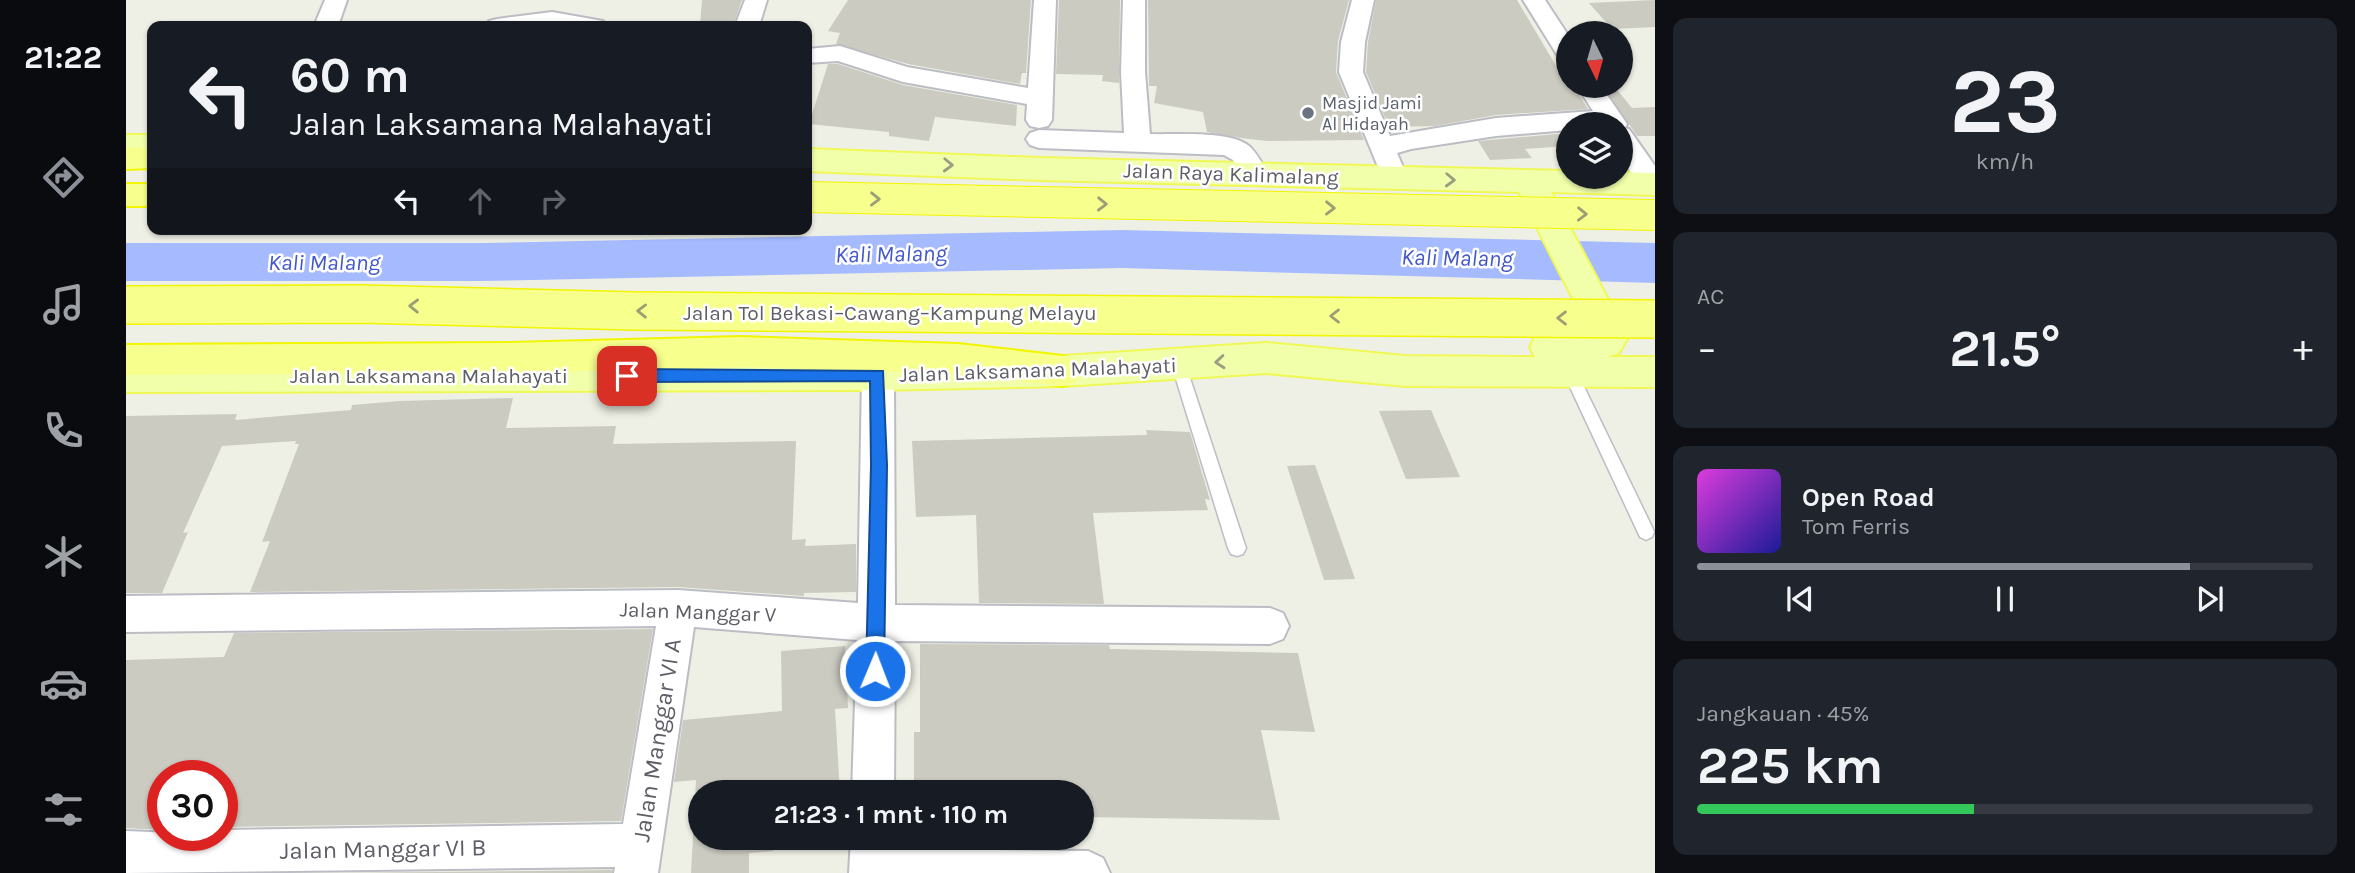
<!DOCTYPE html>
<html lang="id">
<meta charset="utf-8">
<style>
body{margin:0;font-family:Karla,sans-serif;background:#20242c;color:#f1f3f6;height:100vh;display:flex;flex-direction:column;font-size:26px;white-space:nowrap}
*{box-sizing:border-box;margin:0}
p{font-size:23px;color:#9ea1a6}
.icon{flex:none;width:38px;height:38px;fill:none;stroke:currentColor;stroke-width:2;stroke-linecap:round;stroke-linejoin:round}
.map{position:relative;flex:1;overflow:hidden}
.drawer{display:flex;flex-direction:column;gap:18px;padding:18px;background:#0d0f14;width:700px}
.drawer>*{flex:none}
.top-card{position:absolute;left:21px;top:21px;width:665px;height:214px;border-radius:14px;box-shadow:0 2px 5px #0004;background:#171b24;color:#f1f3f6;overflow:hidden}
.needle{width:46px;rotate:175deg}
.fabs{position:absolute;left:1430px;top:21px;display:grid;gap:14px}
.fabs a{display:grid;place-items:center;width:77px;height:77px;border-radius:50%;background:#171b24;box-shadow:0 2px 5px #0004;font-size:35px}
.speed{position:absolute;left:21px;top:760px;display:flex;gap:14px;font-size:35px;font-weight:700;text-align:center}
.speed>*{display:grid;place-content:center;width:91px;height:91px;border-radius:50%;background:#171b24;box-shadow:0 2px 5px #0004;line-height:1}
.speed .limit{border:10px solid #d22;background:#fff;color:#111}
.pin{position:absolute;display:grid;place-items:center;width:60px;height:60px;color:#fff;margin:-30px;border-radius:14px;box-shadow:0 4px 10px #0006}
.me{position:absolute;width:77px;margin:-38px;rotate:1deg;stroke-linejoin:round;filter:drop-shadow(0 0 5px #0008)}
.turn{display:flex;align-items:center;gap:24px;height:147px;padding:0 28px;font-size:32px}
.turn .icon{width:91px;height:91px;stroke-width:2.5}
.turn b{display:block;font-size:49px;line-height:60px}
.lanes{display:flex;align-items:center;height:66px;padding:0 28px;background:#0003;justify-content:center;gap:35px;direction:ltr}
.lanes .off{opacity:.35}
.big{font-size:52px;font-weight:700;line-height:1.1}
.drawer .tile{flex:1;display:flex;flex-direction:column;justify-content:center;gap:10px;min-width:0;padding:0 24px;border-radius:14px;background:#20242c}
.drawer .dial{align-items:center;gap:0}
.dial b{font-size:91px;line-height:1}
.song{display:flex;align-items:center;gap:21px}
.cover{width:84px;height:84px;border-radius:10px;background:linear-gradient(135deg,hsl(300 70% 55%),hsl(240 70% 35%))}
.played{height:7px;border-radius:4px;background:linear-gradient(90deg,#8c9099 80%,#363941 80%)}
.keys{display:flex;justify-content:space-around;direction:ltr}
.heat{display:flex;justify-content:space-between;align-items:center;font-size:38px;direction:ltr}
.charge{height:10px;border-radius:5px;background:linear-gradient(90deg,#34c759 45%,#363941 0)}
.trip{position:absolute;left:562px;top:780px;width:406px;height:70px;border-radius:35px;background:#171b24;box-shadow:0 2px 5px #0004;font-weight:700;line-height:70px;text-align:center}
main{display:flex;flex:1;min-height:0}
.tab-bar{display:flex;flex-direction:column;width:126px;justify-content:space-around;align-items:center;background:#090b0e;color:#9ea1a6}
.tab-bar .icon{width:49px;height:49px}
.tab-bar .on{color:#8c9099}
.tab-bar b{font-size:32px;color:#f1f3f6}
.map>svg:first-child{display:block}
</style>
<main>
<nav class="tab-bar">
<b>21:22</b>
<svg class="icon on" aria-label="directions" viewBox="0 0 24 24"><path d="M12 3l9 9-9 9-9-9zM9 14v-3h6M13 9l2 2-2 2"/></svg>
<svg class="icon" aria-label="music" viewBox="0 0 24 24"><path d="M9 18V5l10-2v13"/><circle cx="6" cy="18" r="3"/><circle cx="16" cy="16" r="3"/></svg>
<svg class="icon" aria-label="phone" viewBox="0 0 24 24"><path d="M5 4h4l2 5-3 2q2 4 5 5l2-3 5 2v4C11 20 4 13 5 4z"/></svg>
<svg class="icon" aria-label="climate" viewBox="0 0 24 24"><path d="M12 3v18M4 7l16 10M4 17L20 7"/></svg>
<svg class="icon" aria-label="car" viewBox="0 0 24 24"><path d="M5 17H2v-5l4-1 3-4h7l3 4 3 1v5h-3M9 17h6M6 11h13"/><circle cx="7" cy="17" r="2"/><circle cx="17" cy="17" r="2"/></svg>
<svg class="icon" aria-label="filters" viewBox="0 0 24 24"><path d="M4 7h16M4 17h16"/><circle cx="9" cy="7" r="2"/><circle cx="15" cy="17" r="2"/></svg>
</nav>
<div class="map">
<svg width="1529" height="873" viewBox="0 0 1529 873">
<rect width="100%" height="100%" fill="#eff0e5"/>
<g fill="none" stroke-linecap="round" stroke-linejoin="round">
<polygon fill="#a6bbff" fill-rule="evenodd" points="996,230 1529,243 1529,283 996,268 354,281 0,281 0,243 354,243"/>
</g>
<g fill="#cbcbc1">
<polygon points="576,0 616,0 607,26 574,26"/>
<polygon points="722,0 905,0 900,73 896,73 894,84 782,64 710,44 714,33 702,31"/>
<polygon points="933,0 994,0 993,83 976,81 977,75 930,74"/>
<polygon points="1022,0 1223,0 1212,41 1210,72 1238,140 1141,141 1115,138 1081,132 1077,112 1028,103 1031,86 1023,86"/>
<polygon points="1250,0 1391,0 1442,86 1448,86 1462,109 1370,115 1309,126 1263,127 1240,72 1242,42"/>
<polygon points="1529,0 1529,27 1486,29 1463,3"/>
<polygon points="702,64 712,64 777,85 891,105 890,126 809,117 803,141 763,136 763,132 683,124"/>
<polygon points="1478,86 1488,86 1506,108 1529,107 1529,136 1511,136"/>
<polygon points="1442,133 1442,146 1399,149 1406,158 1364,160 1352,141"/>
<polygon points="387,398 380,428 490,426 487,444 670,441 666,540 680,539 679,546 730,544 730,592 678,593 678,596 552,587 124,592 144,541 136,542 173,444 169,444 170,441 96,446 57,533 62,532 36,593 0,593 0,416 111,414 109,420 225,410 226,405 273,401"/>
<polygon points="1305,410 1334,477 1280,479 1253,411"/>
<polygon points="1020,430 1064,432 1084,500 1079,499 1082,510 967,513 978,604 853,603 850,515 790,517 786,441 1021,435"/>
<polygon points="1189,465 1229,579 1198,580 1161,466"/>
<polygon points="527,629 495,821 96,827 96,775 37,775 37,830 0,828 0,660 98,657 108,633"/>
<polygon points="794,644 983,645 984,649 1172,653 1189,732 1135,730 1154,820 956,817 956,793 788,793 788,732 794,732"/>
<polygon points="719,646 722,708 709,709 714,793 574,793 574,838 647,838 647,851 623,853 623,873 565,873 570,780 548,782 557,720 656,711 655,651"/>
<polygon points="486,870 486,873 214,873"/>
</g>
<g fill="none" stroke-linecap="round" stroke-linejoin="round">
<defs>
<g id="service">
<polygon points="1053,360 1060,366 1120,548 1117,554 1111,556 1105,554 1102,548 1046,366"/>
<polygon points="1443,364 1448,366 1526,527 1528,532 1526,537 1520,540 1514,537 1436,370"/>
</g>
<g id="minor">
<polygon points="199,0 221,0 212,26 188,26"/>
<polygon points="619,0 641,0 633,26 609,26"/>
<polygon points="908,0 930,0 926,120 922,126 913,128 904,126 900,120 901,104 777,82 712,61 681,63 681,49 714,46 781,67 902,88"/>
<path d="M997 0H1019V72L1024 134C1051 135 1103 130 1123 146 1131 153 1137 165 1142 174L1139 181 1129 183 1119 181 1107 160 1098 155 913 148 904 145 900 139 904 133 913 130 998 133 995 72Z"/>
<polygon points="1226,0 1248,0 1239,42 1237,72 1264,136 1370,118 1467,111 1451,86 1475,86 1501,124 1499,128 1503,129 1529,166 1529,193 1517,191 1494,156 1494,124 1442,124 1442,130 1370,136 1285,149 1271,153 1277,167 1273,174 1264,176 1255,174 1213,72 1215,42"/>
<polygon points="1397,0 1419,0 1442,35 1442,60 1433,58"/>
<polygon points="426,12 477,21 481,26 359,26 363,21 371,19"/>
<polygon points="752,362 763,366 768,375 769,605 1144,608 1157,613 1163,626 1157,639 1144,644 769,641 768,793 726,793 731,640 568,627 532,873 488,873 489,867 0,873 0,831 96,835 96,830 497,824 530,626 0,632 0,596 552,590 732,603 736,375 741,366"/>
<polygon points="725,838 767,838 767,849 962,851 977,858 984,873 723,873"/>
</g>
<g id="primary">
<rect x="0" y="135" width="26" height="20"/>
<polygon points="681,149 913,158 1442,171 1442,177 1494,177 1494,172 1529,173 1529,195 1425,192 1502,337 1493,353 1482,357 1529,357 1529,387 1279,386 1140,373 937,386 752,390 0,392 0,362 752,360 937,356 1140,343 1279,356 1409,357 1404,347 1409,337 1422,333 1463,330 1393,192 913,180 681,171"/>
</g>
<g id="motorway">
<polygon points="0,147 26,148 26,168 0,169"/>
<rect x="0" y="184" width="26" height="22"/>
<polygon points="614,337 832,344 937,356 950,360 955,371 950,382 937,386 832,374 614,367 384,373 0,375 0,345 384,343"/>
</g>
</defs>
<use href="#service" stroke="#bcbdc4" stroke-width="3"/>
<use href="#minor" stroke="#bcbdc4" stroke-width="4"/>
<use href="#primary" stroke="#f0f856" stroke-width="4"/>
<use href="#motorway" stroke="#f1f500" stroke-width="4"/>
<use href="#service" fill="#fff" fill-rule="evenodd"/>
<use href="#minor" fill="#fff" fill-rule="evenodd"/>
<use href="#primary" fill="#f1ffab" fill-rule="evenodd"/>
<use href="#motorway" fill="#f7ff8d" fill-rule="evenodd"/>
<defs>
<polyline id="motorway-bridge-far1" points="681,197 1529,215"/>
<polyline id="motorway-bridge" points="0,305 235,304 509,311 1529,319"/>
</defs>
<use href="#motorway-bridge-far1" stroke="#f1f500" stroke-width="32" stroke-linecap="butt"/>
<use href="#motorway-bridge" stroke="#f1f500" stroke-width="40" stroke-linecap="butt"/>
<use href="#motorway-bridge-far1" stroke="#f7ff8d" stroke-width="30"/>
<use href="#motorway-bridge" stroke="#f7ff8d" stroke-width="37"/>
</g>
<defs><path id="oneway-chevron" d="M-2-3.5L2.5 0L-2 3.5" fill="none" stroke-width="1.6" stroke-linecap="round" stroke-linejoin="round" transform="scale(1.75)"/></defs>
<g stroke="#989e82">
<use href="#oneway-chevron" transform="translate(822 165) rotate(2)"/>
<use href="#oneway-chevron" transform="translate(1324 180) rotate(2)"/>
<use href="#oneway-chevron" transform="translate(1094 362) rotate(175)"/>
</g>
<g stroke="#9b9e76">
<use href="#oneway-chevron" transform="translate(749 199) rotate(1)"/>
<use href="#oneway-chevron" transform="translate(976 204) rotate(1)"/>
<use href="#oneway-chevron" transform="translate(1204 208) rotate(1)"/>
<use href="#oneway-chevron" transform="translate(1456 214) rotate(1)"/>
<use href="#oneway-chevron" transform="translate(288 306) rotate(-179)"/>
<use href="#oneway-chevron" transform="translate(516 311) rotate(-179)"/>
<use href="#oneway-chevron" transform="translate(1209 316) rotate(-180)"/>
<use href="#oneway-chevron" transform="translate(1436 318) rotate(-180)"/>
</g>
<polygon fill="#1a73e8" stroke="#114b97" stroke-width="2" points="501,369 757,371 761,465 758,671 755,678 749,681 742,678 740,671 745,465 744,381 501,382 494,376"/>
<circle fill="#6b7280" stroke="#fff" stroke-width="2.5" cx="1182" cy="113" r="7"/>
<g text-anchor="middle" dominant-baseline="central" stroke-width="5" stroke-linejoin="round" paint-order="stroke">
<g font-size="18" fill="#5b616d" stroke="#fff" text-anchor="start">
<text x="1196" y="103">Masjid Jami<tspan x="1196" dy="21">Al Hidayah</tspan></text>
</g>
<g font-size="21" fill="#5d5e66" stroke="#fff">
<text transform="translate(1105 174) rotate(2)">Jalan Raya Kalimalang</text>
<text x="764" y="313">Jalan Tol Bekasi–Cawang–Kampung Melayu</text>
<text transform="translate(912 370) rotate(-2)">Jalan Laksamana Malahayati</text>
<text x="303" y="376">Jalan Laksamana Malahayati</text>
<text transform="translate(572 612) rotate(2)">Jalan Manggar V</text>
</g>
<g font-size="23" font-style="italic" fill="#4257c9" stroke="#fff">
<text transform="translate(765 254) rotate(-1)">Kali Malang</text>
<text transform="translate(1331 258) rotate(1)">Kali Malang</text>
<text x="198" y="262">Kali Malang</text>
</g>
<g font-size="24" fill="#5d5e66" stroke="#fff">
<text transform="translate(531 740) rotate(-81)">Jalan Manggar VI A</text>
<text transform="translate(257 849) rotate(-1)">Jalan Manggar VI B</text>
</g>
</g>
</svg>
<div class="fabs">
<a><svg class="needle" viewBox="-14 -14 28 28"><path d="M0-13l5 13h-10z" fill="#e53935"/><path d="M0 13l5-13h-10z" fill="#9ea1a6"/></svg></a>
<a><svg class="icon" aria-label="layers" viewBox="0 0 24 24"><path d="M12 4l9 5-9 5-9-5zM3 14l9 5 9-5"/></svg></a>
</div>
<div class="speed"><div class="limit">30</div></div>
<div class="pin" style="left:501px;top:376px;background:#d93025"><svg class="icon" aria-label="arrive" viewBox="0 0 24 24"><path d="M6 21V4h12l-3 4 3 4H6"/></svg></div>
<svg class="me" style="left:749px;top:671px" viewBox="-20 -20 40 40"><circle r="17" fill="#1a73e8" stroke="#fff" stroke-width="3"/><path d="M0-11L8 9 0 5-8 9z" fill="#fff"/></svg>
<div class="trip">21:23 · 1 mnt · 110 m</div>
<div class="top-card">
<div class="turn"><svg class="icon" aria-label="left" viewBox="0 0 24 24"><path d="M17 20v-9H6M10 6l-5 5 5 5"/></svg><div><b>60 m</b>Jalan Laksamana Malahayati</div></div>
<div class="lanes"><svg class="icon" aria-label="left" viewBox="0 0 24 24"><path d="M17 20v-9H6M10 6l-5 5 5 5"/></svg><svg class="icon off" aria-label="ahead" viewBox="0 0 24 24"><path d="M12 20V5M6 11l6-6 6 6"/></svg><svg class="icon off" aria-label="right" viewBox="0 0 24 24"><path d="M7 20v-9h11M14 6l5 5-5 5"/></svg></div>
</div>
</div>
<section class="drawer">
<div class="tile dial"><b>23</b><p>km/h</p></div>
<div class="tile"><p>AC</p>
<div class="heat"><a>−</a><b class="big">21.5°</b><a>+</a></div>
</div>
<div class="tile">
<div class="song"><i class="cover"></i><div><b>Open Road</b><p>Tom Ferris</p></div></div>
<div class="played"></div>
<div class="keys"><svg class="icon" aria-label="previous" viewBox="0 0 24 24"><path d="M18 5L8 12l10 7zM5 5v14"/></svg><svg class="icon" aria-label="pause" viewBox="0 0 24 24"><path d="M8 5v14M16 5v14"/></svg><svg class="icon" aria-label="next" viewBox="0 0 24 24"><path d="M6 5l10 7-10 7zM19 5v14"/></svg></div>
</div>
<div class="tile"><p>Jangkauan · 45%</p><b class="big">225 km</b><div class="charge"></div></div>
</section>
</main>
